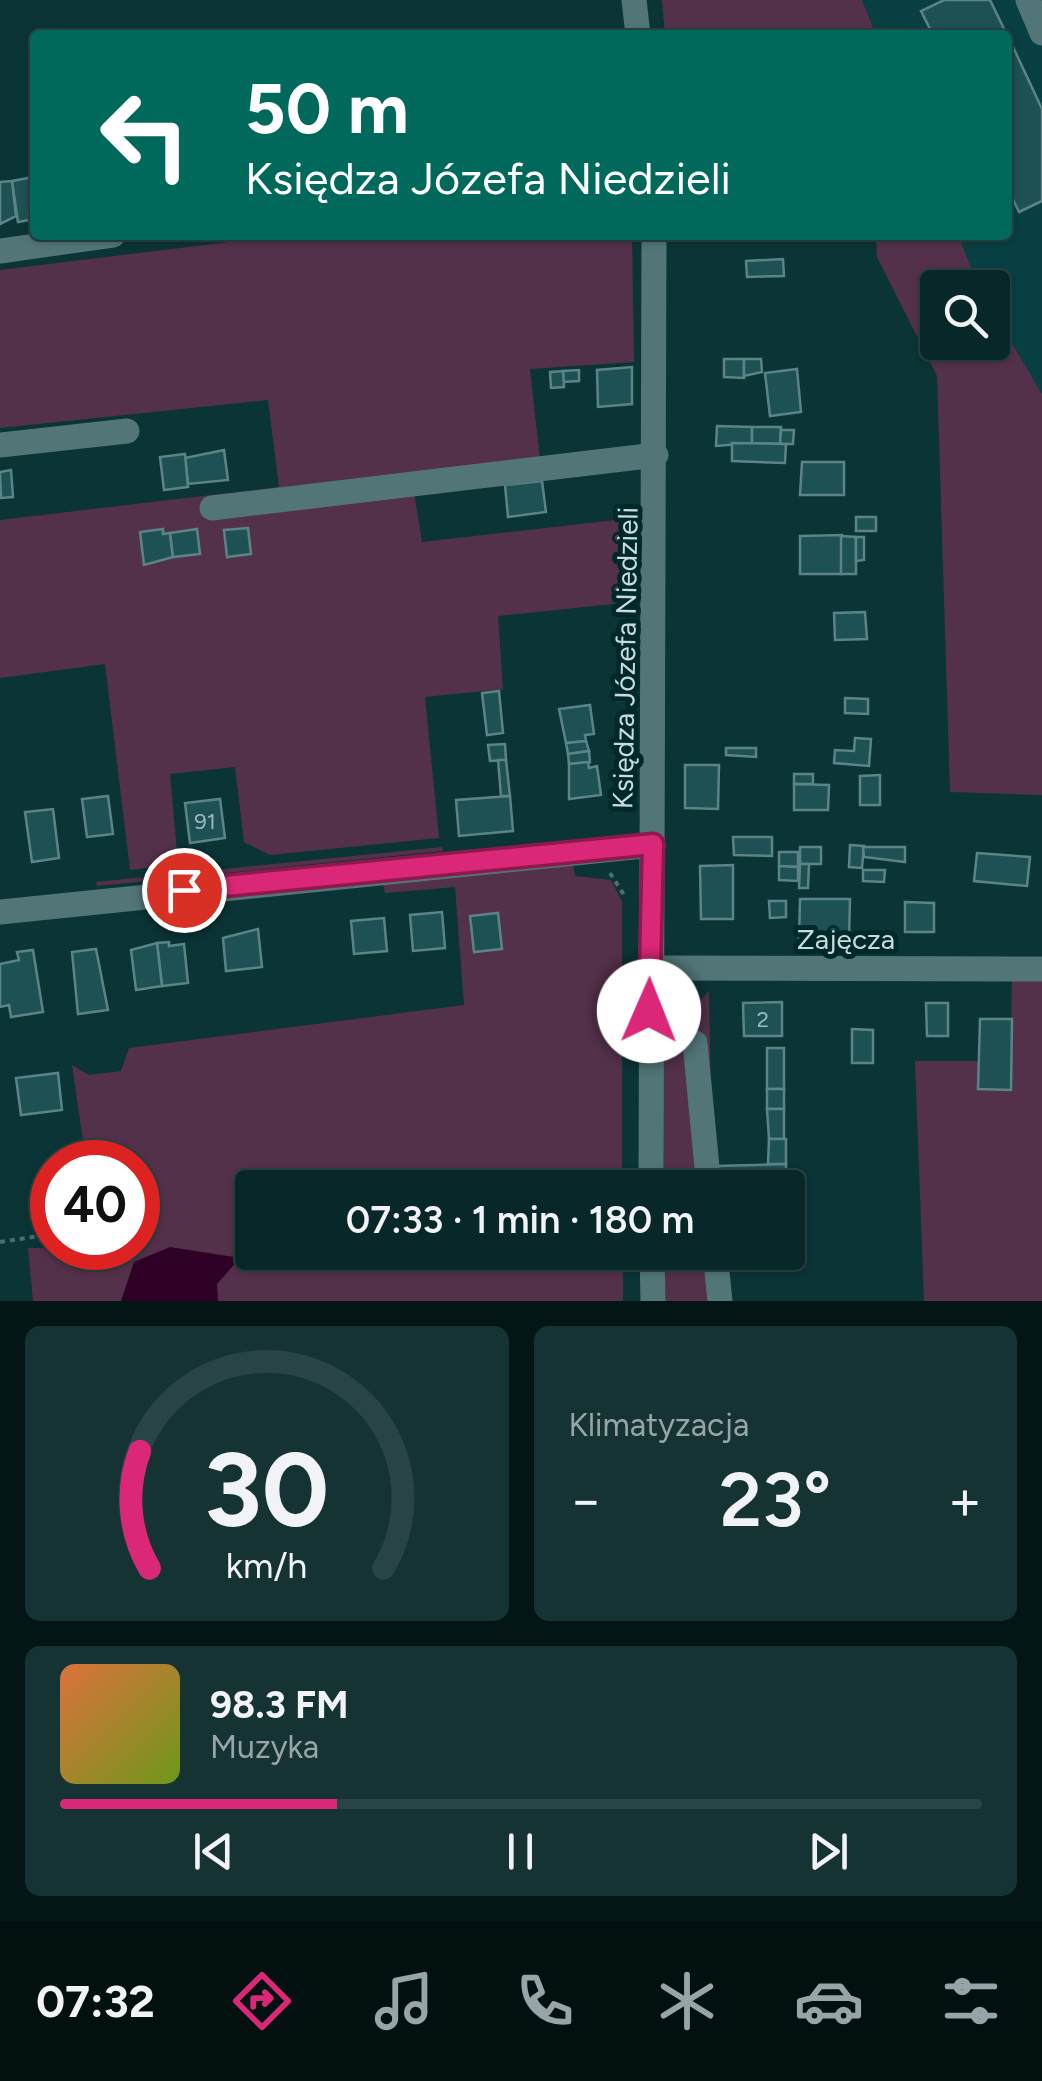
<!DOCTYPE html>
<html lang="pl">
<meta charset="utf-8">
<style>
body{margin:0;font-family:Figtree,sans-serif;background:#163334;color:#f1f3f6;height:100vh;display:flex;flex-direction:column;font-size:38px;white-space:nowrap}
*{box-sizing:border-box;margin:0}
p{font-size:32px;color:#98a5a8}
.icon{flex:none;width:55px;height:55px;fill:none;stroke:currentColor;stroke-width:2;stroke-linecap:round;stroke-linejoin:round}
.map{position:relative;height:1301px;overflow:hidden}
.side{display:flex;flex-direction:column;gap:25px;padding:25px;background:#041516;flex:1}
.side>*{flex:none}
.top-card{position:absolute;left:30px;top:30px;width:982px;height:210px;border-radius:10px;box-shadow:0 2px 8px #0004,0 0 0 2px #294445;background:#00695c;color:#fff;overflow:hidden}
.controls{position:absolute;left:920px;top:270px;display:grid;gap:20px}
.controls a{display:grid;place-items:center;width:90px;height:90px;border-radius:10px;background:#082728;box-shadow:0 2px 8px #0004,0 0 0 2px #294445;font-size:50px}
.speed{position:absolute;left:30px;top:1140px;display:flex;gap:20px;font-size:50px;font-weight:700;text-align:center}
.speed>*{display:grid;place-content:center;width:130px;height:130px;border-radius:50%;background:#082728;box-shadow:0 2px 8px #0004,0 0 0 2px #294445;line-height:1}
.speed .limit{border:15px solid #d22;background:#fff;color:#111}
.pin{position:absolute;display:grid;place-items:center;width:85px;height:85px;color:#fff;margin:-42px;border:5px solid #fff;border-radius:50%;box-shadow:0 2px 10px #0007}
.me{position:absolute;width:110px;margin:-55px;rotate:1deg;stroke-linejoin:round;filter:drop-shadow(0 0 8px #0008)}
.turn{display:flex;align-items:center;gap:35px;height:210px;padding:0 50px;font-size:45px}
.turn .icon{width:130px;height:130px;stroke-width:2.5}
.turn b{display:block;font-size:70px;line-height:85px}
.big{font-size:75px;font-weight:600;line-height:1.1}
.side .card{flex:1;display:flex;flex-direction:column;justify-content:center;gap:15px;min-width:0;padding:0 35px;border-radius:15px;background:#163334}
.side .dial{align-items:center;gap:0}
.dial svg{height:260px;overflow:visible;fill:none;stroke:#294445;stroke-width:7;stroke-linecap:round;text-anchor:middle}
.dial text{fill:#f1f3f6;stroke:none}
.song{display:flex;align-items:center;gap:30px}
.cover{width:120px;height:120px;border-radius:15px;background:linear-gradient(135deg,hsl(20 70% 55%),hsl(80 70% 35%))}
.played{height:10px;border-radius:5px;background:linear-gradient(90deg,#db2777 30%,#294445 30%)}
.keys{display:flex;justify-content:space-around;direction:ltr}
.heat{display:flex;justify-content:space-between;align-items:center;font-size:55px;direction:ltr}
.side .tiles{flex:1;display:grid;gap:25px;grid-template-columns:1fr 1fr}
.card:last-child{grid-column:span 2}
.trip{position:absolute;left:235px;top:1170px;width:570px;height:100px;border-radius:10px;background:#082728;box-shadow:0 2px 8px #0004,0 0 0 2px #294445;font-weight:600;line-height:100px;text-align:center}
.dock{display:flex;height:160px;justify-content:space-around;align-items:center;background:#031010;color:#98a5a8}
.dock .icon{width:70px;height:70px}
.dock .current{color:#db2777}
.dock b{font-size:45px;color:#f1f3f6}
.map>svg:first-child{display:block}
</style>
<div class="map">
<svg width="1042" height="1301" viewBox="0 0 1042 1301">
<rect width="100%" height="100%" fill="#0b3436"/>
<polygon fill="#083f42" points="862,0 1042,0 1042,394 993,311 992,288 979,287 958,235 1008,235 1008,35 876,35"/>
<g fill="#54314a">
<polygon points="662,0 862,0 876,35 665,35"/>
<polygon points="286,235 632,235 634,362 530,369 540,460 414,492 422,542 633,518 632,602 498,616 503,689 425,697 439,838 270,855 244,842 235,767 170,774 178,864 130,870 105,664 0,678 0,520 279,487 268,400 0,428 0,270"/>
<polygon points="876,235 958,235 979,287 938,288 938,342 992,342 993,311 1042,394 1042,795 950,792 937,376 877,257"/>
<polygon points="442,847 443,851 97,886 96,882"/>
<polygon points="573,864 575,876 611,880 622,902 622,1187 252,1188 252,1252 623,1253 623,1301 33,1301 28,1248 138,1248 138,1162 86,1162 72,1065 89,1075 121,1071 129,1048 464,1005 455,887 385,893 383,883"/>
<polygon points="1012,979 1042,980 1042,1301 924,1301 915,1061 978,1061 978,1089 1010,1090"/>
<polygon points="709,991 712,1156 698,1041 684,1017"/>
<polygon points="662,1015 681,1020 698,1187 664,1187"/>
<polygon points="665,1253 704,1253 710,1301 665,1301"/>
</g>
<polygon fill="#300126" points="170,1247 240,1258 217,1284 218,1301 121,1301 134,1262"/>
<g fill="#1e5154" stroke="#5c8386" stroke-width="2.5">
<polygon points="944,0 990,0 1007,35 933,35 921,11"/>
<polygon points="1008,36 1042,109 1042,201 1019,212 1008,189"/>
<polygon points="33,177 35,213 29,214 30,220 18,222 12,181"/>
<polygon points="12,181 16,216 0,224 0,182"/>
<polygon points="783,259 784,276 747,277 746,261"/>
<polygon points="724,359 744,359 744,378 724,377"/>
<polygon points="744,359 761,359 762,372 744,376"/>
<polygon points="632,367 632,404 598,407 597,370"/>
<polygon points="797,369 801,412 770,416 765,373"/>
<polygon points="579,370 579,381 563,382 563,371"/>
<polygon points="563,371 564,387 551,388 550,372"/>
<polygon points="717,426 752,427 752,443 716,446"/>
<polygon points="752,427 781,427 780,444 752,443"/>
<polygon points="781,430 794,430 793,444 780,444"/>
<polygon points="732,443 786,444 785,463 732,461"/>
<polygon points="224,450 228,480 188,484 185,458"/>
<polygon points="185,454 188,487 164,490 160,457"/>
<polygon points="802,462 844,462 844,495 800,495"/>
<polygon points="11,470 13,497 1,498 0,472"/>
<polygon points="542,481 546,512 508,517 505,485"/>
<rect x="856" y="517" width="20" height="14"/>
<polygon points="248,528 251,554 227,557 224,530"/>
<polygon points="163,529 163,534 170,533 173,557 144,565 140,532"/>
<polygon points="197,529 200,554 173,557 170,533"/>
<polygon points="800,536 842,535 841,574 800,574"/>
<polygon points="841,536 856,537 856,574 841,574"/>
<polygon points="856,537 864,537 864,560 856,561"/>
<polygon points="865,612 867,639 835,640 834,613"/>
<rect x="617" y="682" width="11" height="18"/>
<polygon points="499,691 503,733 487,735 482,693"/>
<polygon points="845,698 868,699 868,714 845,713"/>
<polygon points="590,705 594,734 585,735 586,741 566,743 559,709"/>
<polygon points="855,738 871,739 869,766 834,763 835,750 854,751"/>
<polygon points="586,741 589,751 568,754 566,743"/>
<polygon points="505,744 506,760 490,761 488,745"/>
<polygon points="726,748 756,748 756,757 726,755"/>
<polygon points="589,751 590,762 569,764 568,754"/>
<polygon points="498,760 506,760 510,796 501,796"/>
<polygon points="588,762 589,768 597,766 601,795 569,799 569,764"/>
<polygon points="685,765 719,765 718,809 685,808"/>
<rect x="794" y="774" width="19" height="10"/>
<polygon points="880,775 880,805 860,805 860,776"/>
<polygon points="794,784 829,785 828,810 794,810"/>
<polygon points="108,796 113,834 87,837 82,799"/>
<polygon points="510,796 513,831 459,836 456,800"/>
<polygon points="220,799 225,838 190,843 185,803"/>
<polygon points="53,809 59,858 32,862 25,812"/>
<polygon points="733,837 772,837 772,856 734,855"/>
<polygon points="850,845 864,846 862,868 849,867"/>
<rect x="800" y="847" width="21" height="17"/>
<polygon points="863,847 905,847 905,862 864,857"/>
<polygon points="779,852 798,852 798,867 779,866"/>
<polygon points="977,853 1030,857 1027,886 974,881"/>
<polygon points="800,864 809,864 808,888 799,888"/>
<polygon points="733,865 733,919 701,919 700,866"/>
<polygon points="779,866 798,867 798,881 779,880"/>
<polygon points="863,870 885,870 884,882 863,881"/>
<polygon points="800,899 850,899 849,939 799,940"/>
<polygon points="769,901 786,901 786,917 770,918"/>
<polygon points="905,902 934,903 934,932 905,932"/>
<polygon points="442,912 445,948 413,951 410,915"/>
<polygon points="498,913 502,949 474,952 470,916"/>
<polygon points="384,918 387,951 354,954 351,921"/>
<polygon points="258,929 262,967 226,971 223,938"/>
<polygon points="169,942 169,946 184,944 188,983 162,986 157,943"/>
<polygon points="157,943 162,986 136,990 131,950"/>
<polygon points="96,949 108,1010 78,1014 72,952"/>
<polygon points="33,950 43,1012 11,1017 9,1005 0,1007 0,964 19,960 17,952"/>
<polygon points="782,1002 782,1036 744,1036 743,1003"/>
<polygon points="926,1003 948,1003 948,1036 927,1036"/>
<polygon points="980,1019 1012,1019 1011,1090 978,1089"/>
<polygon points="852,1029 873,1030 873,1063 852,1063"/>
<rect x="767" y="1048" width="17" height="41"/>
<polygon points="58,1073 62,1110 21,1115 16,1078"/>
<rect x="767" y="1089" width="17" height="20"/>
<polygon points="767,1109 784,1109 784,1139 769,1139"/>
<polygon points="769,1139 786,1139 786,1164 768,1164"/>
<polygon points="786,1164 786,1188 718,1188 716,1166"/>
</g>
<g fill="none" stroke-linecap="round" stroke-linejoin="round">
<g stroke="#4c6e70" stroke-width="4" stroke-dasharray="5 5" stroke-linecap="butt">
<polyline points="610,873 626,898"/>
<polyline points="0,1242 52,1234"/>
</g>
<g stroke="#527678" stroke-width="25">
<polyline points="634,0 638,35"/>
<polyline points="1028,0 1042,33"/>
<polyline points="0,251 113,235"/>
<polyline points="0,445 127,431"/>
<polyline points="212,508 656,455"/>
<polyline points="0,912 653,845"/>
<polyline points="650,968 1042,969"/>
<polyline points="695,1043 709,1188"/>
<polyline points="651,1188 654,235"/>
<polyline points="652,1252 653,1301"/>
<polyline points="715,1252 720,1301"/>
</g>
</g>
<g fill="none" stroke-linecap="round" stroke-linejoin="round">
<defs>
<polyline id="route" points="184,890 653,844 649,1011"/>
</defs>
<use href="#route" stroke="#8e194d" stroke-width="25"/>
<use href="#route" stroke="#db2777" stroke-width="18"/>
</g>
<g text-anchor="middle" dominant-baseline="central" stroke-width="10" stroke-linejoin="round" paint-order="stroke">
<g font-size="22" fill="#9eb9bb">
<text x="205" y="821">91</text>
<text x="763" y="1019">2</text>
</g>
<g font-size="28" fill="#c8dcdd" stroke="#00292c">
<text transform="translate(625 658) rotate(-89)">Księdza Józefa Niedzieli</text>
<text x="846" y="939">Zajęcza</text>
</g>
</g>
</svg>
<div class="controls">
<a><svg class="icon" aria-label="search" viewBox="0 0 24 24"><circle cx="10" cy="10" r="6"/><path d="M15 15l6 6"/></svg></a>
</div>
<div class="speed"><div class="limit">40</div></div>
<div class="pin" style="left:184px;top:890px;background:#d93025"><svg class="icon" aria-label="arrive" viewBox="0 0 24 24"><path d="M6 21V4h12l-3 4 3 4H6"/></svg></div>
<svg class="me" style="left:649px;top:1011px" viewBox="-20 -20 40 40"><circle r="19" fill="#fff"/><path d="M0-13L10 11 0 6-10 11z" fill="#db2777"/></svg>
<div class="trip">07:33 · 1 min · 180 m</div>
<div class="top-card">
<div class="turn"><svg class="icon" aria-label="left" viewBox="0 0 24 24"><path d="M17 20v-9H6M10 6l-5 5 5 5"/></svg><div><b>50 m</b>Księdza Józefa Niedzieli</div></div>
</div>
</div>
<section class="side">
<div class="tiles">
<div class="card dial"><svg viewBox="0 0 100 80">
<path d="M14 69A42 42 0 1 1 86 69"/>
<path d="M14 69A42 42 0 0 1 11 33" stroke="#db2777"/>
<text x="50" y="56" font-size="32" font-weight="700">30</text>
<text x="50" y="72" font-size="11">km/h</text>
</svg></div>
<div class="card"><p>Klimatyzacja</p>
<div class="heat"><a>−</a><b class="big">23°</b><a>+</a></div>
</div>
<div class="card">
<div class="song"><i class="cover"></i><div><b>98.3 FM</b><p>Muzyka</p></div></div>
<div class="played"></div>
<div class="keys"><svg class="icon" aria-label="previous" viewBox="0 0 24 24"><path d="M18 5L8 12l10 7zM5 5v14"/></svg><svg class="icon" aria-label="pause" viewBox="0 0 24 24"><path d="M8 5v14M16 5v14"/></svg><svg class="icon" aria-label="next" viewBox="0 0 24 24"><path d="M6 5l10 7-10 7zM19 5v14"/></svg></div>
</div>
</div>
</section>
<nav class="dock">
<b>07:32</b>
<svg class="icon current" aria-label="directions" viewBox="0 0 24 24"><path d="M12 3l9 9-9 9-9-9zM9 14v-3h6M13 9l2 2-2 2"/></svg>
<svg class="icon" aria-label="music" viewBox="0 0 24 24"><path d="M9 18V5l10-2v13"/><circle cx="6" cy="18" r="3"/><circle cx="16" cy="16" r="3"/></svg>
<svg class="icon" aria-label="phone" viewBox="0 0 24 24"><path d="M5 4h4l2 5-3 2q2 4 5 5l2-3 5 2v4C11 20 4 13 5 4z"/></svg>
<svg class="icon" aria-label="climate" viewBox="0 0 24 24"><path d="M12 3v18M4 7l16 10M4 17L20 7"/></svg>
<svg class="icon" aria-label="car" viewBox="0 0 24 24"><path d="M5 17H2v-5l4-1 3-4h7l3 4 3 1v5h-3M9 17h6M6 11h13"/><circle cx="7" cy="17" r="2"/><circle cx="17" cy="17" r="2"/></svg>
<svg class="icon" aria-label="filters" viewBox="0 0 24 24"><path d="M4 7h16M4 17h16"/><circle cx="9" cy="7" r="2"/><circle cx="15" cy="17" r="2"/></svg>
</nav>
